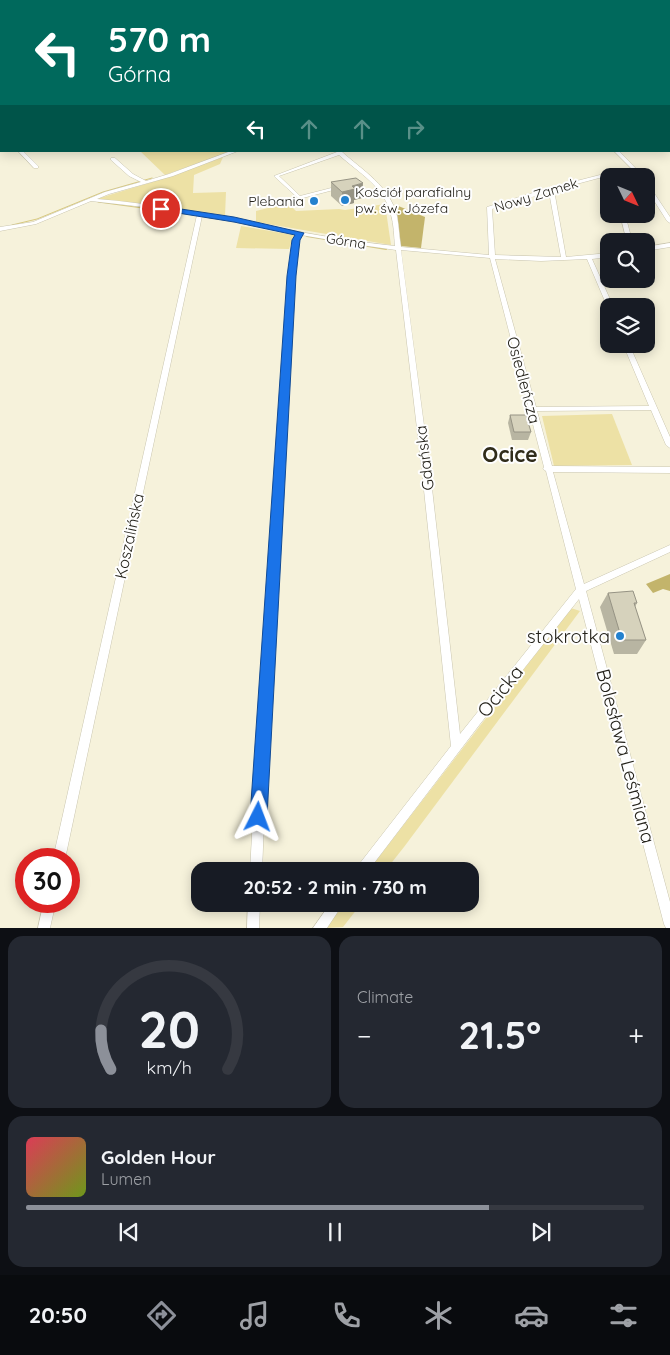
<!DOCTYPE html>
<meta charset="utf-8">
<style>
body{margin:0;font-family:Quicksand,sans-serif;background:#242831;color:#f1f3f6;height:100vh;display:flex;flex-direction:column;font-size:19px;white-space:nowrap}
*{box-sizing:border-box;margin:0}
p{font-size:16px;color:#9ea1a6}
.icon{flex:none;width:28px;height:28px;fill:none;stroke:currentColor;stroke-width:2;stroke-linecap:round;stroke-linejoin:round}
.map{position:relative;height:928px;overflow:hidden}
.details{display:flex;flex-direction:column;gap:8px;padding:8px;background:#0d0f14;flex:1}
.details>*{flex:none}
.banner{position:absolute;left:0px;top:0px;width:670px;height:152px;box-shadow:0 2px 12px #0003;background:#00695c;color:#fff;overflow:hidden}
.needle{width:32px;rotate:133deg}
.fabs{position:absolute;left:600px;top:168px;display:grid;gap:10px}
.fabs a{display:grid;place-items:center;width:55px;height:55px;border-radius:10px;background:#171b24;box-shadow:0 2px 12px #0003;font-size:25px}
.speed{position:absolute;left:15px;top:848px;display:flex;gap:10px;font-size:25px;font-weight:700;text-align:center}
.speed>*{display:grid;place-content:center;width:65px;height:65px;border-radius:50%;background:#171b24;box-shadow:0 2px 12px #0003;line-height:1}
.speed .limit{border:8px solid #d22;background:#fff;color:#111}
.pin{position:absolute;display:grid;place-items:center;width:42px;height:42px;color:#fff;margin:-21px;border:2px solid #fff;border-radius:50%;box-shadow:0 1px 5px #0007}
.me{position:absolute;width:55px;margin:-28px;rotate:3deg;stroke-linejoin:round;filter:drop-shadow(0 0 4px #0008)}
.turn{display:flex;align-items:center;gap:18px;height:105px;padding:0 25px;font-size:22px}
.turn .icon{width:65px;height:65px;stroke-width:2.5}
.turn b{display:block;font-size:35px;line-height:42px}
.lanes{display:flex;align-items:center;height:48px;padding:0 25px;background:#0003;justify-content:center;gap:25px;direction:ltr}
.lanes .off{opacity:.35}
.big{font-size:38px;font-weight:700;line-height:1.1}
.details .card{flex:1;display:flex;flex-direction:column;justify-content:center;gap:8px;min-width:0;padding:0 18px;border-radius:15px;background:#242831}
.details .dial{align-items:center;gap:0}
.dial svg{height:130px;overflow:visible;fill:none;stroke:#363941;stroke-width:7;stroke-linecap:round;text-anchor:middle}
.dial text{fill:#f1f3f6;stroke:none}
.song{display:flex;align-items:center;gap:15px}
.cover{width:60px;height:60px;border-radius:8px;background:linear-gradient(135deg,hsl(350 70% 55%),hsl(80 70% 35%))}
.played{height:5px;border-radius:2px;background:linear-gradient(90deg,#8c9099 75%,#363941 75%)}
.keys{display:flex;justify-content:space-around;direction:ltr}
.heat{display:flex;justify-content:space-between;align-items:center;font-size:28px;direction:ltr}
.details .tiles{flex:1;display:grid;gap:8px;grid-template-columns:1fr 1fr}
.card:last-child{grid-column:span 2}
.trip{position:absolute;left:191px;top:862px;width:288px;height:50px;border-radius:15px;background:#171b24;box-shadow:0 2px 12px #0003;font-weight:700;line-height:50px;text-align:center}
.tab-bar{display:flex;height:80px;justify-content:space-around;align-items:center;background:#090b0e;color:#9ea1a6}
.tab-bar .icon{width:35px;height:35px}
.tab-bar .on{color:#8c9099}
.tab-bar b{font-size:22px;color:#f1f3f6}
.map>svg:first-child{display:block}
</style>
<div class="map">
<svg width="670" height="928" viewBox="0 0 670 928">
<rect width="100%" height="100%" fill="#f6f2db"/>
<g fill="#ede1a5">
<polygon points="140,151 232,151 165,175"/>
<polygon points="223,157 220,164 194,175 193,193 226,192 225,216 122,202 93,200 172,176"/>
<polygon points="288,203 296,211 339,209 345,210 385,204 391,245 256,222 256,211"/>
<polygon points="241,226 294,235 289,249 236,248"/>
<polygon points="612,414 632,465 554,466 542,416"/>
<polygon points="571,608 580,611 404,847 385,871 368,871"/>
<polygon points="344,904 361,904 343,927 326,928"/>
</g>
<g fill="#c3b46b">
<polygon points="396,205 425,217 421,248 401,246"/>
<polygon points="670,574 670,591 663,589 653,593 646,584"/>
</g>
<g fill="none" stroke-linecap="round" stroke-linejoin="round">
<g stroke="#d8c97f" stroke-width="1">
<polyline points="98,202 194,215"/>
<polyline points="209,218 220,219"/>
<polyline points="12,225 37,219 103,192 152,178"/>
</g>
<polyline stroke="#d8c97f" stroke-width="2" points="307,236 386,249"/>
<defs>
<g id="street">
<rect x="669" y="104" width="1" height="2"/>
<rect x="0" y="113" width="1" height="3"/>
<rect x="669" y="115" width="1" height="2"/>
<rect x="669" y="121" width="1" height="3"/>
<rect x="0" y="136" width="1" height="3"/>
<rect x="669" y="138" width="1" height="2"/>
<polygon points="18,151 23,151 38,166 38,168 34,168"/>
<path d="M231 151H238L173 176 109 194 97 199C198 207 295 236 395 246 394 236 394 225 391 215 385 187 359 173 339 155L279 176 300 196 339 186 341 187V188L299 199 274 176 337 152 336 151H341C362 170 390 186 397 216 399 226 399 237 401 247L489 255 487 207 549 188 600 175 609 180V183L599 178 554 190 566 257 609 253V257L592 259 613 306H609V307L607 306 587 259 541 261 495 259 536 407 649 406 623 344H629L670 437V448L666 445 651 410 537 411 552 466 670 467V473L553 472 584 584 670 545V552L586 591 670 902V928H666L664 924 579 599 480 724 368 871H355L357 867 451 746 422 471 396 250 354 244 301 235 299 240 295 276 268 728 262 871H250L258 728 289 276 293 240 297 234 202 216 65 859H53L197 215 153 208 91 201 36 224 0 231V227L33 222 105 192 141 182 129 176 111 160V158H115L133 174 146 181 169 174ZM549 192 561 257 495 255 492 209ZM401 250 490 258 544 467 543 469 546 471 576 589 460 734 430 471Z"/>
<polygon points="614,151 619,151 643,176 639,176"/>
<polygon points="646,183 648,184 670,217 670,223 667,221 646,188"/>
<polygon points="620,214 625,214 630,233 639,241 633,241 625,234"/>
<polygon points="670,243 670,247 646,251 646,247"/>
<polygon points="44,901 56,901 50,928 38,928"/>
<polygon points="248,904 260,904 259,928 247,928"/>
<polygon points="330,904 343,904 327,928 313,928"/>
</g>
<g id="primary">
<polyline points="223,1 226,0"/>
<polyline points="0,105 1,104"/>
</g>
</defs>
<use href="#street" stroke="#cac6b0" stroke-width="1"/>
<use href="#primary" stroke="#cac6b0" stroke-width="13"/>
<use href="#street" fill="#fff" fill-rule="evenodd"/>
<use href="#primary" stroke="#fff" stroke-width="11"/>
</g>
<g fill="#b8b5a2">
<polygon points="331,182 362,198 354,200 354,203 342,206 331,196"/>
<polygon points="510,415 531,432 528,440 512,440 508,423"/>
<polygon points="608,593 637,603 635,607 646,640 637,654 614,654 600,607"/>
</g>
<polygon fill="#969384" points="363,183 362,198 354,200 354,203 342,206 342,192 352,186"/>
<g fill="#d6d2bc" stroke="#969384">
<polygon points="356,178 363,183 352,186 355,189 342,192 331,182"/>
<polygon points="510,415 526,415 531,432 514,432"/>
<polygon points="633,591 637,603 634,603 646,640 622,640 608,593"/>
</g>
<polygon fill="#1a73e8" stroke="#114b97" points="161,206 234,217 304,233 300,240 296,276 267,817 264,823 258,826 253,823 250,817 287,276 292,240 295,235 234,222 159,210 159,207"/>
<g fill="#2381ce" stroke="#fefefe" stroke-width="2">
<circle cx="345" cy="200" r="5"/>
<circle cx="314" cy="201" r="5"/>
<circle cx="620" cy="636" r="5"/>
</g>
<g text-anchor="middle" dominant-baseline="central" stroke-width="4" stroke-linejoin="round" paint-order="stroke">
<g font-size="14" fill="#25231b" stroke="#fefefe" text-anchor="start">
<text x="355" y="192">Kościół parafialny<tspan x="355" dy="16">pw. św. Józefa</tspan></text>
<text x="304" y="201" text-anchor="end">Plebania</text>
</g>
<g font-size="14" fill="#25231b" stroke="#fefefe">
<text transform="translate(536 195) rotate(-17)">Nowy Zamek</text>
<text transform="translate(346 241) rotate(9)">Górna</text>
</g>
<g font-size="16" fill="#25231b" stroke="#fefefe">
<text transform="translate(524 380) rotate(75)">Osiedleńcza</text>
<text transform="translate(424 458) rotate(-97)">Gdańska</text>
<text transform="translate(129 536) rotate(-78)">Koszalińska</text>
</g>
<g font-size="19" fill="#25231b" stroke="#fefefe" text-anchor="end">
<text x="610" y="636">stokrotka</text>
</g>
<g font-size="19" fill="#25231b" stroke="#fefefe">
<text transform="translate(500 691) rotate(-51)">Ocicka</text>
<text transform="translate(626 756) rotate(75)">Bolesława Leśmiana</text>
</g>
<g font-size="21" font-weight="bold" fill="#302c1a" stroke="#fefefe">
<text x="510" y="454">Ocice</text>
</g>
</g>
</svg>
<div class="fabs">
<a><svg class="needle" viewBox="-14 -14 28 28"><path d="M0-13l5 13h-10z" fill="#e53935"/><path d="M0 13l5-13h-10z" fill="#9ea1a6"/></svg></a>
<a><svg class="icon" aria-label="search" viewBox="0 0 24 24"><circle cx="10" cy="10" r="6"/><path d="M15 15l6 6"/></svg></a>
<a><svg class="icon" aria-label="layers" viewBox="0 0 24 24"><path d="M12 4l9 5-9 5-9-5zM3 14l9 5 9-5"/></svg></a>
</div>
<div class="speed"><div class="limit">30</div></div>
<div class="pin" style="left:161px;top:209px;background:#d93025"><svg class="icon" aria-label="arrive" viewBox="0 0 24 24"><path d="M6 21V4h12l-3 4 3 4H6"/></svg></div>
<svg class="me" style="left:258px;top:817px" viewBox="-20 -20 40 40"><path d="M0-17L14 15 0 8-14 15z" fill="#1a73e8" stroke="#fff" stroke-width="4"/></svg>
<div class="trip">20:52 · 2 min · 730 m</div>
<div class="banner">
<div class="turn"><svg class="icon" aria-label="left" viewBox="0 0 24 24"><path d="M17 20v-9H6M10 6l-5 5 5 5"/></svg><div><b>570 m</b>Górna</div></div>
<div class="lanes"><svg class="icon" aria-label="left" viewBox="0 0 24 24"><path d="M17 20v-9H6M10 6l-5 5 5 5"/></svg><svg class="icon off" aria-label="ahead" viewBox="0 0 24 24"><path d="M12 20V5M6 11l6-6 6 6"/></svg><svg class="icon off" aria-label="ahead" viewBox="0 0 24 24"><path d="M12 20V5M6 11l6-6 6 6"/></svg><svg class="icon off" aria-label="right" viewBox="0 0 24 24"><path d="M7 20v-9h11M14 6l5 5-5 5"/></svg></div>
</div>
</div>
<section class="details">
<div class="tiles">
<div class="card dial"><svg viewBox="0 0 100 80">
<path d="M14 69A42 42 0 1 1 86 69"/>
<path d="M14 69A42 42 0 0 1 8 45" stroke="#8c9099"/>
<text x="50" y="56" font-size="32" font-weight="700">20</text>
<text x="50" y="72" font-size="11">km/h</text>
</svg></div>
<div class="card"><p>Climate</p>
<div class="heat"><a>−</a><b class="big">21.5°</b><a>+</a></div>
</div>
<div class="card">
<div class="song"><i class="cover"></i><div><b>Golden Hour</b><p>Lumen</p></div></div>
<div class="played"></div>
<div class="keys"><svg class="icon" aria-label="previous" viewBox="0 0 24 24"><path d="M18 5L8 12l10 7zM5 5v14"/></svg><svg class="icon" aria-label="pause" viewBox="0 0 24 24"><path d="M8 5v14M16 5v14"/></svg><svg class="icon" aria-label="next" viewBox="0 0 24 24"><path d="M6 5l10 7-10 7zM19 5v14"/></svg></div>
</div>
</div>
</section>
<nav class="tab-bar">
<b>20:50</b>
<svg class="icon on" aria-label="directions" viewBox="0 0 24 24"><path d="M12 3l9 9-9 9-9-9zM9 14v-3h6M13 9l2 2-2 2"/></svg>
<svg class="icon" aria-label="music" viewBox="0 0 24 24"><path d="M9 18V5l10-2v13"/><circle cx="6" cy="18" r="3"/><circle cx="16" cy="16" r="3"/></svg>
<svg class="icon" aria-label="phone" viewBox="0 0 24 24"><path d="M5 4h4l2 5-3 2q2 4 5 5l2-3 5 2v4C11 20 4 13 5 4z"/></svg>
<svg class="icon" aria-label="climate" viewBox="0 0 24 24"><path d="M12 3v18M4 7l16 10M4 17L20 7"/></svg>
<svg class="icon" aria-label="car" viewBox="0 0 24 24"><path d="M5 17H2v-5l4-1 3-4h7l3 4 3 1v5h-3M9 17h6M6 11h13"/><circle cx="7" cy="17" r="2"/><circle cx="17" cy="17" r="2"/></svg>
<svg class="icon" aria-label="filters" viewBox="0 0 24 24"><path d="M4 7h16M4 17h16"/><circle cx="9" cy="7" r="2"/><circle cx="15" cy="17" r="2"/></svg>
</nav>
